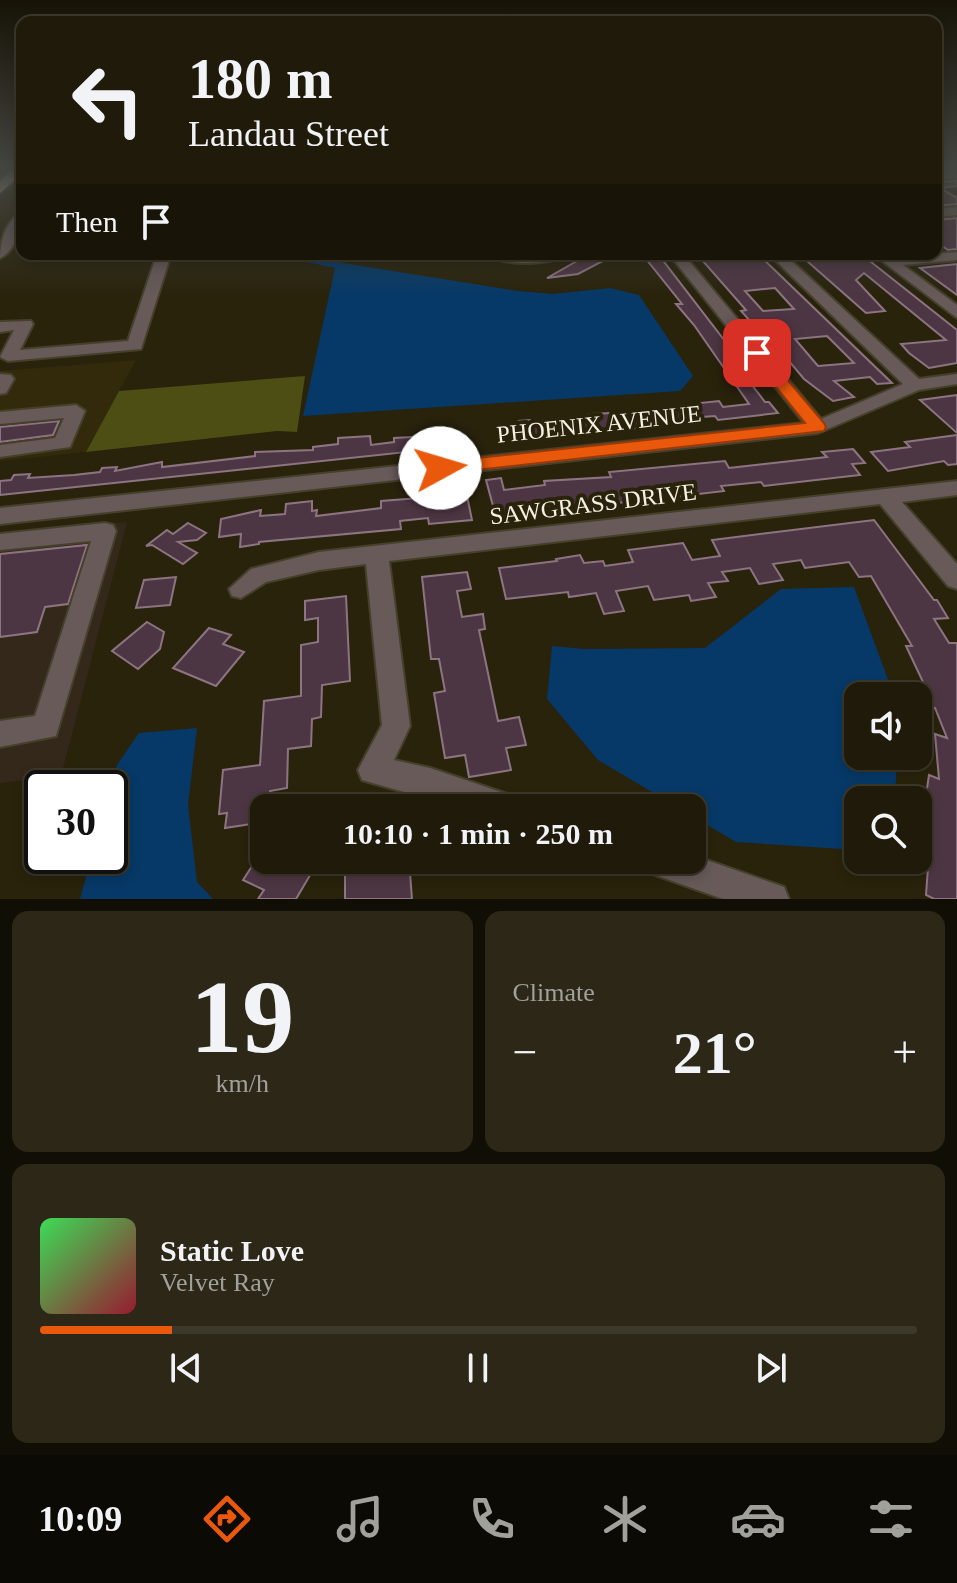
<!DOCTYPE html>
<meta charset="utf-8">
<style>
body{margin:0;font-family:"Times New Roman",serif;background:#2c2717;color:#f1f3f6;height:100vh;display:flex;flex-direction:column;font-size:30px;white-space:nowrap}
*{box-sizing:border-box;margin:0}
p{font-size:26px;color:#a1a19c}
.icon{flex:none;width:44px;height:44px;fill:none;stroke:currentColor;stroke-width:2;stroke-linecap:round;stroke-linejoin:round}
.map{position:relative;height:899px;overflow:hidden}
.sheet{display:flex;flex-direction:column;gap:12px;padding:12px;background:#110e05;flex:1}
.sheet>*{flex:none}
.banner{position:absolute;left:16px;top:16px;width:926px;height:244px;border-radius:16px;box-shadow:0 4px 12px #0003,0 0 0 2px #3c382a;background:#1f1a09;color:#f1f3f6;overflow:hidden}
.tools{position:absolute;left:844px;top:682px;display:grid;gap:16px}
.tools a{display:grid;place-items:center;width:88px;height:88px;border-radius:16px;background:#1f1a09;box-shadow:0 4px 12px #0003,0 0 0 2px #3c382a;font-size:40px}
.speed{position:absolute;left:24px;top:770px;display:flex;gap:16px;font-size:40px;font-weight:700;text-align:center}
.speed>*{display:grid;place-content:center;width:104px;height:104px;border-radius:50%;background:#1f1a09;box-shadow:0 4px 12px #0003,0 0 0 2px #3c382a;line-height:1}
.speed .limit{border:4px solid #111;border-radius:12px;background:#fff;color:#111}
.pin{position:absolute;display:grid;place-items:center;width:68px;height:68px;color:#fff;margin:-34px;border-radius:16px;box-shadow:0 4px 12px #0006}
.me{position:absolute;width:88px;margin:-44px;rotate:84deg;stroke-linejoin:round;filter:drop-shadow(0 0 6px #0008)}
.turn{display:flex;align-items:center;gap:28px;height:168px;padding:0 40px;font-size:36px}
.turn .icon{width:104px;height:104px;stroke-width:2.5}
.turn b{display:block;font-size:56px;line-height:68px}
.then{display:flex;align-items:center;height:76px;padding:0 40px;background:#0003;gap:16px;font-size:30px}
.big{font-size:60px;font-weight:800;line-height:1.1}
.sheet .tile{flex:1;display:flex;flex-direction:column;justify-content:center;gap:12px;min-width:0;padding:0 28px;border-radius:16px;background:#2c2717}
.sheet .dial{align-items:center;gap:0}
.dial b{font-size:104px;line-height:1}
.song{display:flex;align-items:center;gap:24px}
.cover{width:96px;height:96px;border-radius:12px;background:linear-gradient(135deg,hsl(130 70% 55%),hsl(350 70% 35%))}
.played{height:8px;border-radius:4px;background:linear-gradient(90deg,#ea580c 15%,#3c382a 15%)}
.keys{display:flex;justify-content:space-around;direction:ltr}
.heat{display:flex;justify-content:space-between;align-items:center;font-size:44px;direction:ltr}
.sheet .tiles{flex:1;display:grid;gap:12px;grid-template-columns:1fr 1fr}
.tile:last-child{grid-column:span 2}
.trip{position:absolute;left:250px;top:794px;width:456px;height:80px;border-radius:16px;background:#1f1a09;box-shadow:0 4px 12px #0003,0 0 0 2px #3c382a;font-weight:800;line-height:80px;text-align:center}
.tabs{display:flex;height:128px;justify-content:space-around;align-items:center;background:#0c0a04;color:#a1a19c}
.tabs .icon{width:56px;height:56px}
.tabs .active{color:#ea580c}
.tabs b{font-size:36px;color:#f1f3f6}
.map>svg:first-child{display:block}
</style>
<div class="map">
<svg width="957" height="899" viewBox="0 0 957 899">
<rect width="100%" height="100%" fill="#29230c"/>
<polygon fill="#34281a" points="127,522 61,776 0,783 0,535"/>
<polygon fill="#322a0b" points="136,360 86,452 0,461 0,371"/>
<polygon fill="#4c4e13" points="305,376 297,432 277,431 86,452 119,391"/>
<g fill="#063967">
<polygon points="269,254 287,254 518,291 553,294 610,288 639,295 693,376 680,391 303,416 335,268"/>
<polygon points="854,587 894,696 858,696 858,756 897,756 895,800 858,800 858,850 736,842 692,816 692,808 679,808 598,760 547,699 552,646 584,649 705,648 781,589"/>
<polygon points="197,728 188,805 197,882 213,899 80,899 92,856 110,856 110,789 117,765 139,733"/>
</g>
<g fill="#4d3643" stroke="#8d7482" stroke-width="2" fill-rule="evenodd">
<polygon points="957,181 957,186 940,188 957,198 957,204 936,206 936,182"/>
<polygon points="957,218 957,249 948,250 936,242 936,220"/>
<polygon points="584,254 616,254 578,274 547,278 584,257"/>
<polygon points="642,254 657,254 661,258 751,375 745,376 765,402 769,402 778,413 718,420 715,416 689,418 691,422 585,434 524,440 522,436 505,437 501,426 520,424 519,421 530,420 533,427 591,414 652,411 701,405 700,403 719,401 723,407 749,404 694,325 676,304 682,304"/>
<path d="M702 254H758L892 383 877 384 870 377 834 381 854 397 833 401 804 379 763 330 755 321H750L741 311 746 310 702 260H707ZM775 288 794 309 763 311 745 291ZM827 336 854 363 818 366 795 339Z"/>
<polygon points="799,254 861,254 957,330 957,363 929,368 909,353 901,344 946,340 864,273 856,280 885,311 866,313"/>
<polygon points="957,264 957,295 920,268"/>
<polygon points="957,395 957,433 920,400"/>
<polygon points="59,421 53,435 0,442 0,427"/>
<polygon points="451,435 454,447 0,495 0,481 11,480 14,475 30,474 28,478 74,475 100,472 102,468 117,467 115,471 162,462 162,467 255,456 255,452 313,450 313,447 338,444 338,438 370,436 371,445 394,442 394,438"/>
<polygon points="957,435 957,464 948,465 944,461 888,471 871,452 910,447 905,442"/>
<polygon points="853,449 865,463 852,464 860,475 764,486 761,482 721,486 724,491 674,497 671,491 624,494 627,502 604,504 603,500 552,505 512,510 513,515 496,517 486,480 501,478 504,490 545,485 544,481 611,477 609,472 725,461 729,468 827,457 822,452"/>
<polygon points="466,491 472,520 429,524 428,518 400,521 401,529 259,542 259,544 240,547 241,534 219,537 221,519 261,510 260,516 285,514 286,504 312,501 312,511 317,510 316,516 381,508 381,501 419,498 419,503 446,501 444,493"/>
<polygon points="874,520 934,600 937,600 948,618 934,619 949,643 957,643 957,899 934,899 926,895 931,826 922,822 929,775 939,779 935,734 947,738 935,708 925,707 916,684 924,684 906,646 912,646 871,576 859,577 849,562 805,568 801,560 773,564 783,580 759,584 750,568 722,572 728,581 708,583 716,597 691,601 689,595 654,600 648,586 616,591 624,611 604,614 596,593 569,597 568,592 506,599 499,568 557,561 556,559 580,555 584,563 603,561 605,566 633,562 628,550 683,543 692,560 720,556 712,540"/>
<polygon points="188,523 206,533 197,540 178,542 197,553 183,564 152,545 146,546 167,530 173,534"/>
<polygon points="87,545 68,604 45,607 37,632 0,637 0,554"/>
<polygon points="467,572 471,589 457,591 462,617 483,614 485,629 479,630 498,721 519,717 526,745 506,748 511,770 469,777 465,755 445,758 434,693 445,691 439,659 431,659 422,577"/>
<polygon points="176,577 170,605 136,608 144,580"/>
<polygon points="346,596 350,681 322,685 321,717 312,719 311,746 288,749 287,788 270,791 269,808 264,808 264,822 225,828 227,813 219,814 223,770 260,765 264,701 301,696 301,645 318,642 318,618 305,620 305,601"/>
<polygon points="147,622 164,632 160,649 138,669 112,651"/>
<polygon points="209,628 231,635 223,644 244,652 216,686 173,668"/>
<polygon points="256,860 319,860 296,899 258,899 264,890 243,880"/>
<polygon points="345,860 409,860 412,899 345,899"/>
</g>
<g fill="none" stroke-linecap="round" stroke-linejoin="round">
<defs>
<g id="minor">
<polygon points="957,172 957,178 936,179 936,173"/>
<polygon points="22,175 22,181 0,182 0,176"/>
<polygon points="957,207 957,215 936,217 936,209"/>
<path d="M22 212C22 228 15 251 0 258 0 242 6 220 22 212Z"/>
<polygon points="957,252 957,260 903,265 957,305 957,318 873,254 889,254 893,257"/>
<polygon points="157,254 171,254 141,349 8,361 0,357 14,330 0,332 0,322 31,321 33,324 20,350 128,341"/>
<path d="M486 254H567C551 266 502 266 486 254Z"/>
<polygon points="669,254 683,254 821,419 903,384 769,254 784,254 919,379 957,374 957,384 919,390 818,433 0,524 0,508 804,423"/>
<polygon points="0,374 11,375 14,379 6,393 0,394"/>
<polygon points="76,405 85,411 70,447 0,457 0,445 55,438 64,418 0,424 0,412"/>
<polygon points="957,481 957,495 902,502 957,564 957,589 948,586 880,504 389,561 410,726 394,760 430,768 504,793 515,797 520,808 460,808 362,780 358,770 382,725 366,564 319,570 266,582 241,598 232,596 229,589 251,569 319,552"/>
<polygon points="105,523 113,525 116,531 56,736 0,747 0,721 35,716 91,541 0,550 0,534"/>
<polygon points="692,855 784,887 789,899 723,899 647,872 643,860 692,860"/>
</g>
<polygon id="highway" points="11,170 22,170 22,174 0,193 0,181"/>
</defs>
<use href="#minor" stroke="#45402a" stroke-width="4"/>
<use href="#highway" stroke="#45402a" stroke-width="4"/>
<use href="#minor" fill="#675a59" fill-rule="evenodd"/>
<use href="#highway" fill="#c5a5a2" fill-rule="evenodd"/>
</g>
<linearGradient id="sky" x2="0" y2="1"><stop stop-color="#171307"/><stop offset="0.57" stop-color="#434540"/><stop offset="1" stop-color="#434540" stop-opacity="0"/></linearGradient>
<rect width="957" height="296" fill="url(#sky)"/>
<polygon fill="#ea580c" stroke="#983908" stroke-width="2" points="757,348 762,350 824,423 826,427 824,431 440,474 431,468 440,462 805,423 749,353"/>
<g text-anchor="middle" dominant-baseline="central" stroke-width="8" stroke-linejoin="round" paint-order="stroke">
<g font-size="24" fill="#f4f1e3" stroke="#29230c">
<text transform="translate(599 424) rotate(-6)">PHOENIX AVENUE</text>
<text transform="translate(593 504) rotate(-7)">SAWGRASS DRIVE</text>
</g>
</g>
</svg>
<div class="tools">
<a><svg class="icon" aria-label="sound" viewBox="0 0 24 24"><path d="M4 9h4l5-4v14l-5-4H4zM17 9q2 3 0 6"/></svg></a>
<a><svg class="icon" aria-label="search" viewBox="0 0 24 24"><circle cx="10" cy="10" r="6"/><path d="M15 15l6 6"/></svg></a>
</div>
<div class="speed"><div class="limit">30</div></div>
<div class="pin" style="left:757px;top:353px;background:#d93025"><svg class="icon" aria-label="arrive" viewBox="0 0 24 24"><path d="M6 21V4h12l-3 4 3 4H6"/></svg></div>
<svg class="me" style="left:440px;top:468px" viewBox="-20 -20 40 40"><circle r="19" fill="#fff"/><path d="M0-13L10 11 0 6-10 11z" fill="#ea580c"/></svg>
<div class="trip">10:10 · 1 min · 250 m</div>
<div class="banner">
<div class="turn"><svg class="icon" aria-label="left" viewBox="0 0 24 24"><path d="M17 20v-9H6M10 6l-5 5 5 5"/></svg><div><b>180 m</b>Landau Street</div></div>
<div class="then">Then<svg class="icon" aria-label="arrive" viewBox="0 0 24 24"><path d="M6 21V4h12l-3 4 3 4H6"/></svg></div>
</div>
</div>
<section class="sheet">
<div class="tiles">
<div class="tile dial"><b>19</b><p>km/h</p></div>
<div class="tile"><p>Climate</p>
<div class="heat"><a>−</a><b class="big">21°</b><a>+</a></div>
</div>
<div class="tile">
<div class="song"><i class="cover"></i><div><b>Static Love</b><p>Velvet Ray</p></div></div>
<div class="played"></div>
<div class="keys"><svg class="icon" aria-label="previous" viewBox="0 0 24 24"><path d="M18 5L8 12l10 7zM5 5v14"/></svg><svg class="icon" aria-label="pause" viewBox="0 0 24 24"><path d="M8 5v14M16 5v14"/></svg><svg class="icon" aria-label="next" viewBox="0 0 24 24"><path d="M6 5l10 7-10 7zM19 5v14"/></svg></div>
</div>
</div>
</section>
<nav class="tabs">
<b>10:09</b>
<svg class="icon active" aria-label="directions" viewBox="0 0 24 24"><path d="M12 3l9 9-9 9-9-9zM9 14v-3h6M13 9l2 2-2 2"/></svg>
<svg class="icon" aria-label="music" viewBox="0 0 24 24"><path d="M9 18V5l10-2v13"/><circle cx="6" cy="18" r="3"/><circle cx="16" cy="16" r="3"/></svg>
<svg class="icon" aria-label="phone" viewBox="0 0 24 24"><path d="M5 4h4l2 5-3 2q2 4 5 5l2-3 5 2v4C11 20 4 13 5 4z"/></svg>
<svg class="icon" aria-label="climate" viewBox="0 0 24 24"><path d="M12 3v18M4 7l16 10M4 17L20 7"/></svg>
<svg class="icon" aria-label="car" viewBox="0 0 24 24"><path d="M5 17H2v-5l4-1 3-4h7l3 4 3 1v5h-3M9 17h6M6 11h13"/><circle cx="7" cy="17" r="2"/><circle cx="17" cy="17" r="2"/></svg>
<svg class="icon" aria-label="filters" viewBox="0 0 24 24"><path d="M4 7h16M4 17h16"/><circle cx="9" cy="7" r="2"/><circle cx="15" cy="17" r="2"/></svg>
</nav>
